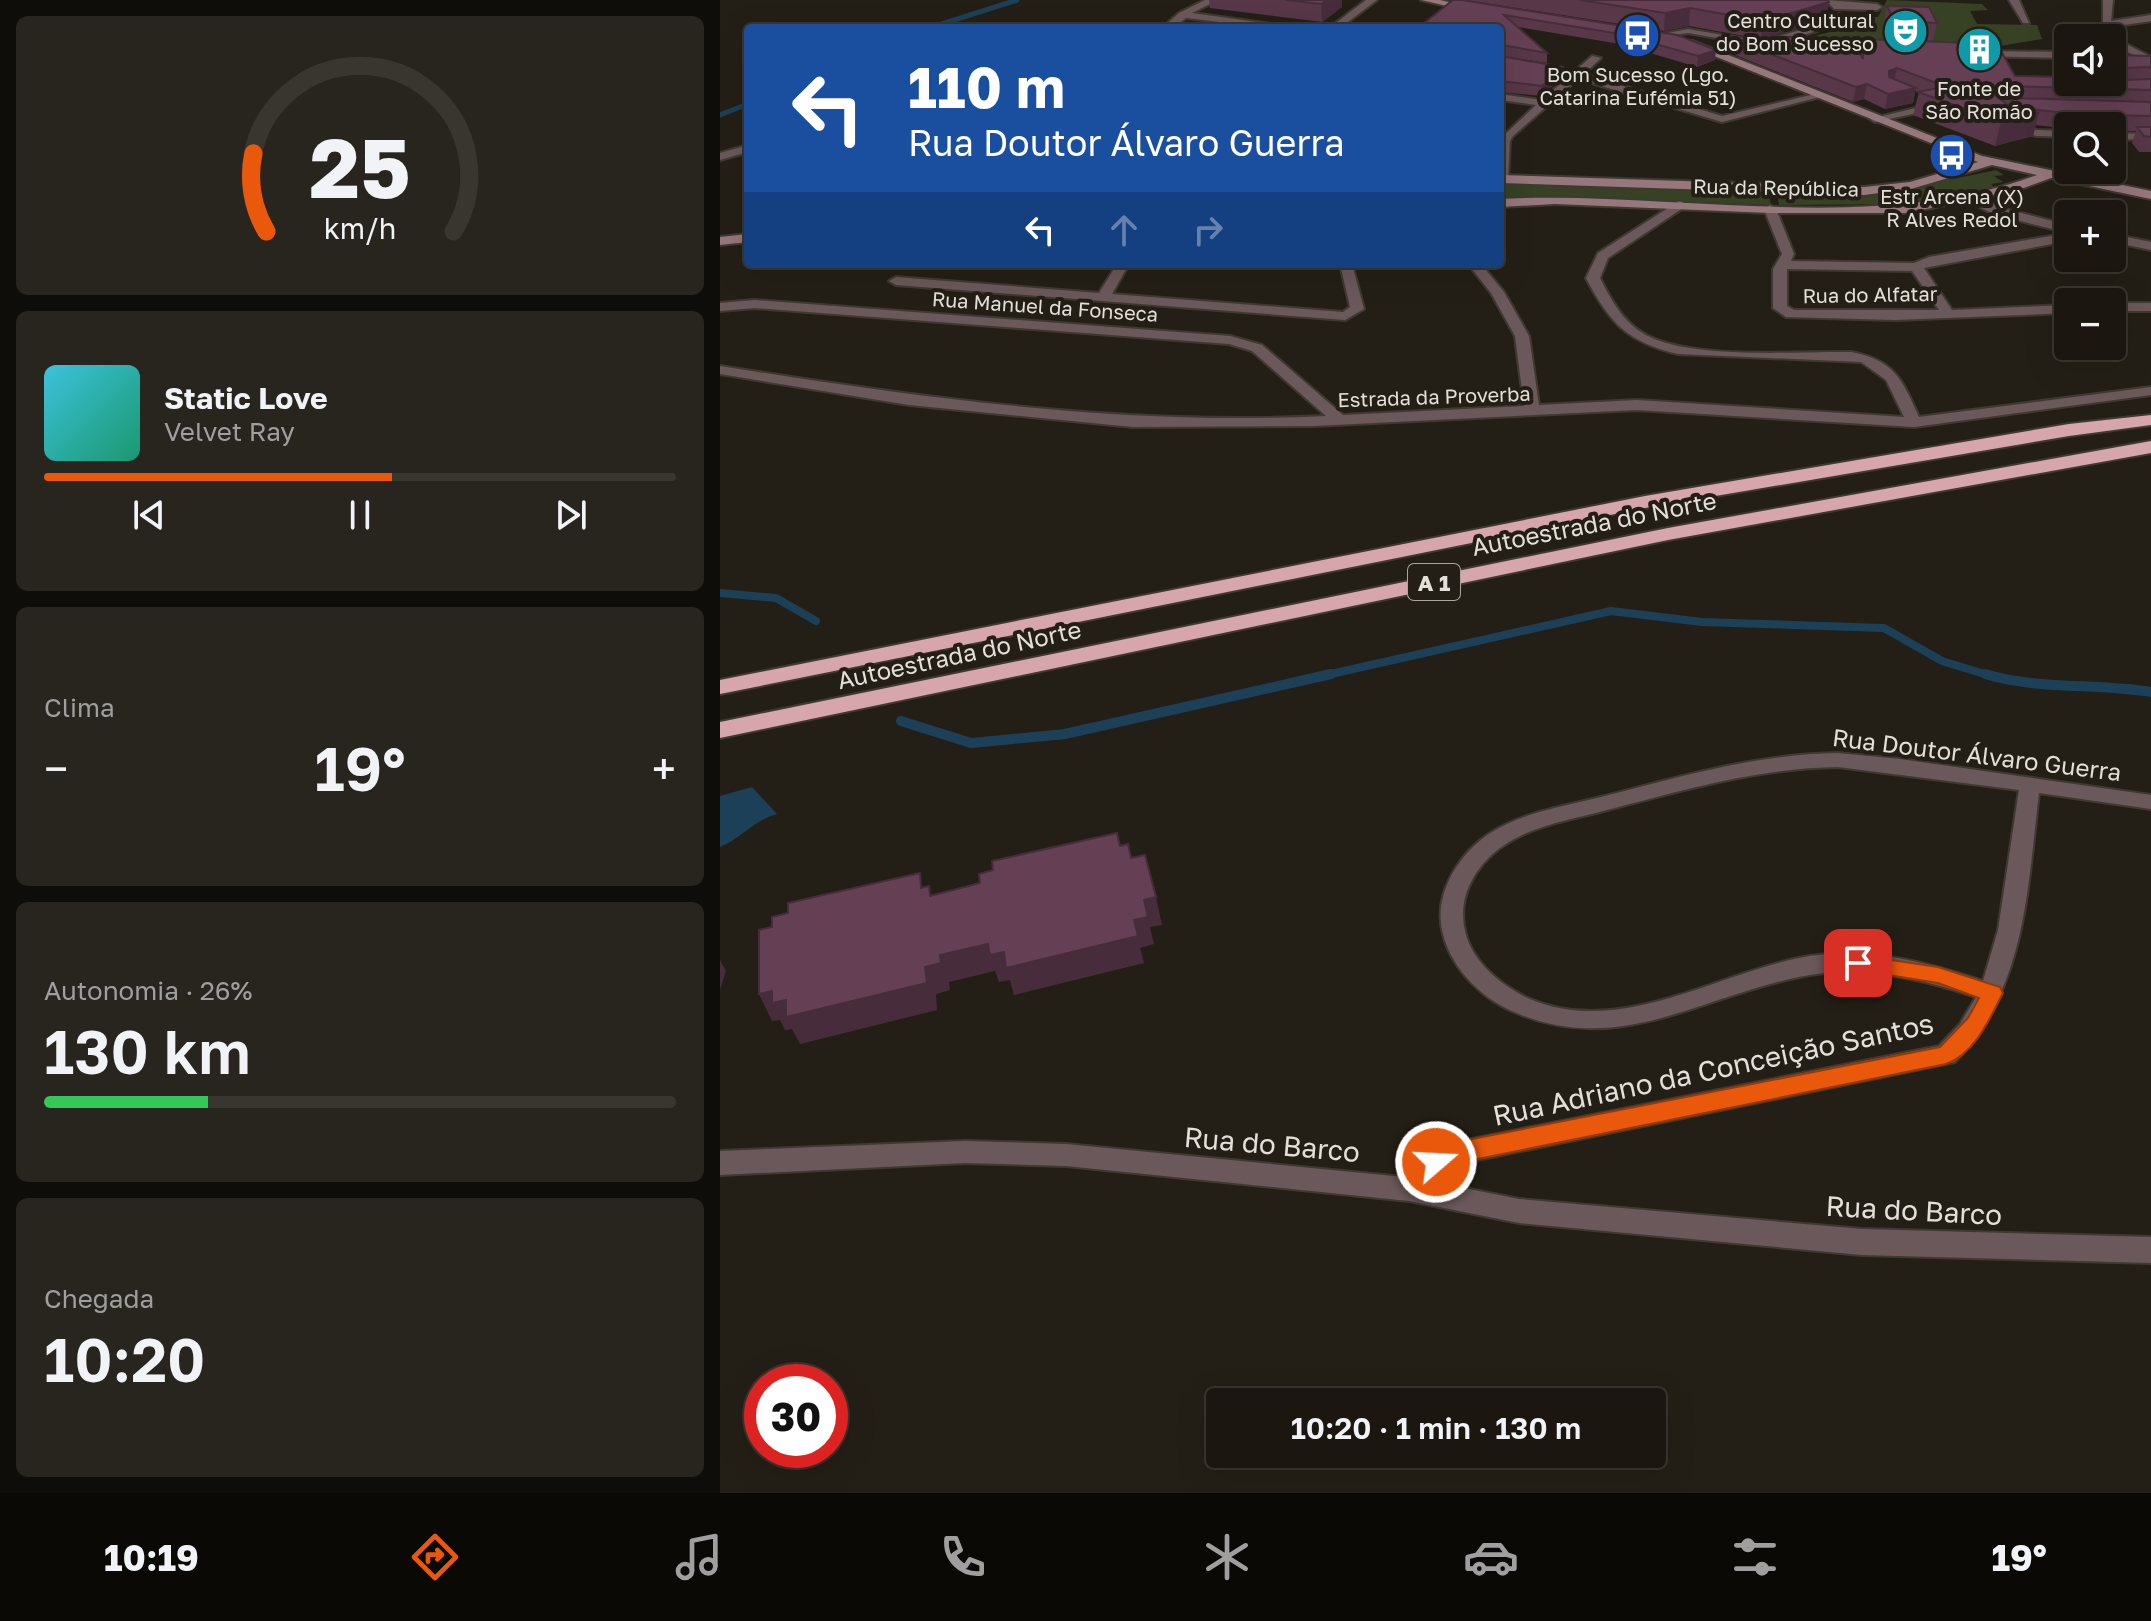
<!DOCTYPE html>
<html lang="pt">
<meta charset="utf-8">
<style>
body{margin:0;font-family:"Golos Text",sans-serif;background:#28241e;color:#f1f3f6;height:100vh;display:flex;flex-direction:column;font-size:30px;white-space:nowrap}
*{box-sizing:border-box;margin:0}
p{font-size:26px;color:#a09f9f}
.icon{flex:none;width:44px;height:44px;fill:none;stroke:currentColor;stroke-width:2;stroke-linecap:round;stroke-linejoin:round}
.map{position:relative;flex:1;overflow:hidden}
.drawer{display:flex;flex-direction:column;gap:16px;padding:16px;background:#0f0d09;width:720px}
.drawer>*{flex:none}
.guide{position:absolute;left:24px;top:24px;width:760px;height:244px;border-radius:8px;box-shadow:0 8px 32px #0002,0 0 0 2px #393630;background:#1a4fa0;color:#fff;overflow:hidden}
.fabs{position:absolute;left:1334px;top:24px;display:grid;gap:16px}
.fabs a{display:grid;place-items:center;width:72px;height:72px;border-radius:8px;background:#1b1710;box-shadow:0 8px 32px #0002,0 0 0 2px #393630;font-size:40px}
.speed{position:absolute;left:24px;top:1364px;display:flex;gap:16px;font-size:40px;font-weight:700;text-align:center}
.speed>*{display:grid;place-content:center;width:104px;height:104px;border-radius:50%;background:#1b1710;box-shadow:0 8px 32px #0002,0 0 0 2px #393630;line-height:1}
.speed .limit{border:12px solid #d22;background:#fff;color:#111}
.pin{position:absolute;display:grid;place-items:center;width:68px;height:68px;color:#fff;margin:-34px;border-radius:16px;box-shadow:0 4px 12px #0006}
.me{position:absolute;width:88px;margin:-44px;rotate:71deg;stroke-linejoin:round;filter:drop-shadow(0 0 6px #0008)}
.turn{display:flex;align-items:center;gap:28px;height:168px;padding:0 32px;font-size:36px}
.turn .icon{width:104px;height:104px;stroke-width:2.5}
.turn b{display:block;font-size:56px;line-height:68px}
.lanes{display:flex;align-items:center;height:76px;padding:0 32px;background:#0003;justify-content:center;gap:40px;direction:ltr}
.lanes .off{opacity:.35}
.big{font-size:60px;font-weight:600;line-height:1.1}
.drawer .widget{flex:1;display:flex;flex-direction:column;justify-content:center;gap:12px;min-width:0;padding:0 28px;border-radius:12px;background:#28241e}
.drawer .dial{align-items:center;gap:0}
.dial svg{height:208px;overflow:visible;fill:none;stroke:#393630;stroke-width:7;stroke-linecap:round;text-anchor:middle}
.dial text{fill:#f1f3f6;stroke:none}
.song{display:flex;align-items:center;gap:24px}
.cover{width:96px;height:96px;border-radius:12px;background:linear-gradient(135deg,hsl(190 70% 55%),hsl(160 70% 35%))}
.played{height:8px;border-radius:4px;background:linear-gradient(90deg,#ea580c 55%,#393630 55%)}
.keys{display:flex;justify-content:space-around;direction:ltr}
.heat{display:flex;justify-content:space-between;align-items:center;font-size:44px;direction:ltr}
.charge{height:12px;border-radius:6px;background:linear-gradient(90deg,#34c759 26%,#393630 0)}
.trip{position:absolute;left:486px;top:1388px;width:460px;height:80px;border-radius:8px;background:#1b1710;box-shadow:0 8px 32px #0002,0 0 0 2px #393630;font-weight:600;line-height:80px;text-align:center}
.menu{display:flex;height:128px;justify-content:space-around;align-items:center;background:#0b0906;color:#a09f9f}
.menu .icon{width:56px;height:56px}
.menu .active{color:#ea580c}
.menu b{font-size:36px;color:#f1f3f6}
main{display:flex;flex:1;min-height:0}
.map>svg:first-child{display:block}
</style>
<main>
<section class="drawer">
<div class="widget dial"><svg viewBox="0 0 100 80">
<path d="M14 69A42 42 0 1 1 86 69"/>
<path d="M14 69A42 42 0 0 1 9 39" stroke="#ea580c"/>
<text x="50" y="56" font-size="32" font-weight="700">25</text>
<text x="50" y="72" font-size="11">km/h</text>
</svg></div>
<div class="widget">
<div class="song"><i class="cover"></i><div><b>Static Love</b><p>Velvet Ray</p></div></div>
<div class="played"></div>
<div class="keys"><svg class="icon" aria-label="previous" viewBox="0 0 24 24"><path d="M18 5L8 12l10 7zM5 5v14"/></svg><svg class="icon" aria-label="pause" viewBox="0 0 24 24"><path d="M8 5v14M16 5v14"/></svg><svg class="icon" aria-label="next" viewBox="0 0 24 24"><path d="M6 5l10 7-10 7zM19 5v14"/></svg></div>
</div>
<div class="widget"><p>Clima</p>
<div class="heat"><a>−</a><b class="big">19°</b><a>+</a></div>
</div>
<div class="widget"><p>Autonomia · 26%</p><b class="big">130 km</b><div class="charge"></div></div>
<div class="widget"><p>Chegada</p><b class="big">10:20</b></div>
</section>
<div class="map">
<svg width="1431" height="1493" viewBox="0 0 1431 1493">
<rect width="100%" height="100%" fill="#241f16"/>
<g fill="#364223">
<polygon points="1167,0 1262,4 1268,10 1250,11 1257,24 1317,25 1322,39 1274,47 1071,42 1137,25 1136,17 1158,17"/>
<path d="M1276 170 1284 175 1274 176 1283 182 1271 184 1274 187 1198 204 1059 205 1057 193C1129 196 1206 186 1276 170Z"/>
<polygon points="804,182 1048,191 1051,205 830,197 780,200 780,183"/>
</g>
<path fill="#1c4057" d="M32 787 57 814C34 820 22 838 0 847V796Z"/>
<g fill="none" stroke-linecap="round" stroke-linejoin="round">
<g stroke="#1c4057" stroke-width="5">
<polyline points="209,28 297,0"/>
<polyline points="0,115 28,104"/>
</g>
<g stroke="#1c4057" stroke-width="8">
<polyline points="0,593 56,598 96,621"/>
<polyline points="602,676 891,611 982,622 1164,628 1222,661 1271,676"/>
</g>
<g stroke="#1c4057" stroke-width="10">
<path d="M1265 674C1318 690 1376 683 1431 692"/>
<polyline points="181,721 251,743 345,734 611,674"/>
</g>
<defs>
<polygon id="lane" points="968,29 1043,42 1046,44 1043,46 968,33 940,37 937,35"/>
<g id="street">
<polygon points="485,0 498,0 472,13 580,28 550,28 466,18 453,28 442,28 459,13"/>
<polygon points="646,0 657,0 620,28 609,28"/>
<polygon points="1106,0 1157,4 1162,7 1157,10 1114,9"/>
<polygon points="1289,0 1299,0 1309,23 1303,23"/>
<polygon points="1383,0 1393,0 1391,21 1431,15 1431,21 1391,27 1389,37 1383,37"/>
<polygon points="1119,14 1124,17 1123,23 1037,49 992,54 987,51 1036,43 1115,20"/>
<polygon points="1389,38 1395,38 1431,57 1431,64 1392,44 1392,38"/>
<polygon points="1256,51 1348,52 1348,58 1252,56"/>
<polygon points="872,56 881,58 864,74 1002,116 1099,93 1104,96 1002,122 858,79 793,136 790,141 788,179 780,182 780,139 816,105 780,100 780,94 822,100 849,76 780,64 780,58 855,71"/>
<polygon points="1221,102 1225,103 1225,107 1155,122 1150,119"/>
<polygon points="1289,124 1317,130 1348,131 1348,137 1317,136 1285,129 1285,125"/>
<polygon points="1392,133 1431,134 1431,140 1392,139"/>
<polygon points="28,145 28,152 0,160 0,153"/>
<polygon points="1244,193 1252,193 1281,208 1348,225 1348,233 1273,214 1244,199"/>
<path d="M959 201 963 202V208L888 258 880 278C890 298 902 320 921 332 965 361 1077 351 1131 352 1174 360 1182 379 1199 417L1431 387V395L1194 427 917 410 594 426 413 427 189 405 0 374V366C201 398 402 426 606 416L532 351 509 344 34 308 0 311V303L34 300 510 336 542 345 623 415 804 406 795 336 771 293 748 264H761L784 292 809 336 819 405 917 400 1184 417 1166 380 1141 362 958 354C908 342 890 324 866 278L878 253Z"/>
<path d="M1050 205 1056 209 1074 254 1071 261 1194 263 1209 257 1348 233V241L1204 268 1232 310 1348 305V313L1175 320 1066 317 1053 308V269L1062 254 1044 209ZM1067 269 1192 271 1219 310H1074L1067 306Z"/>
<polygon points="1392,234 1431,242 1431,250 1392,242"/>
<polygon points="397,264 409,264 392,294 623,312 630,307 620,264 632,264 644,309 625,320 176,285 169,281 176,277 379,293"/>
<rect x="1392" y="303" width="39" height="8"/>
<path d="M1118 753 1180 759 1431 795V809L1319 793C1307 892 1306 987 1235 1062L743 1163 725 1170 714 1182 799 1199 1142 1229 1431 1237V1263L1142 1255 799 1223 689 1201 346 1166 245 1163 0 1175V1151L245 1141 346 1144 684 1177 707 1154 742 1141 1219 1046 1240 1024 1256 997C1199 978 1139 964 1079 977 981 997 900 1055 799 1014 764 1001 732 970 723 934 712 894 740 852 772 832 805 812 845 806 881 797 960 777 1036 754 1118 753ZM1118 767 1299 790 1278 930 1263 981C1203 961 1142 945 1079 958 994 975 898 1037 810 999 781 986 749 960 744 926 739 895 755 867 780 848 811 825 851 820 887 810 964 790 1038 768 1118 767Z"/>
</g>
<g id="secondary">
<polygon points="701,0 720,0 758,9 753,12"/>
<path d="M967 41H973L1262 156 1431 191V199L1331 178 1298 190 1187 213H1050L835 204 780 207V199C953 190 1152 237 1317 175L1272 165 1191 189 1144 195 780 183V175L1144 187 1190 182 1258 162 967 45Z"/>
<polygon points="28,234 28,242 0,245 0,237"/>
</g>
<g id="highway">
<polygon points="1431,415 1431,425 1349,436 925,508 0,694 0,680 925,496 1349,424"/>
<polygon points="1431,441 1431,453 948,540 0,738 0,722 948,528"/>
</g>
</defs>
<use href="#lane" stroke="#3f3a31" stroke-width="4"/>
<use href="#street" stroke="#3f3a31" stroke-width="4"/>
<use href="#secondary" stroke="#3f3a31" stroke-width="4"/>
<use href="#highway" stroke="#3f3a31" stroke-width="4"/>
<use href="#lane" fill="#6b585a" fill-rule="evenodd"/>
<use href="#street" fill="#6b585a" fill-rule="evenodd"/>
<use href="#secondary" fill="#96777b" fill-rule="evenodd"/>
<use href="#highway" fill="#d6a6ac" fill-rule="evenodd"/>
</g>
<g fill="#573748">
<polygon points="489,0 622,0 622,7 602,22 490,8"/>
<polygon points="733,0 957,35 995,60 977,67 900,44 798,27 827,53 827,63 780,56 842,78 821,96 780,92 780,28"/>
<polygon points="746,0 1108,0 1109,2 1106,20 1050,36 1140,54 1143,39 1169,40 1163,27 1167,6 1217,23 1213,42 1295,76 1392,82 1392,55 1431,56 1431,152 1419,152 1412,143 1416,131 1392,131 1392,126 1348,126 1348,129 1316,125 1313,136 1275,146 1193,115 1199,92 1195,91 1193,103 1165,109 1144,99 1133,102 1015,55 1017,41 1035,38 969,26 944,31"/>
</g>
<g fill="#472d3b">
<polygon points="607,0 622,0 622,7 602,22 601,4"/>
<polygon points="1109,2 1106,20 1041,39 1043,21"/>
<polygon points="970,8 969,26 944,31 945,13"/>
<polygon points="996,50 995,60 977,67 978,56"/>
<polygon points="843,67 842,78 821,96 822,86"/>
<polygon points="1177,68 1174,82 1166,85 1169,71"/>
<polygon points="1147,84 1144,99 1133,102 1136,87"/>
<polygon points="1196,88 1193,103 1165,109 1168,94"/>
<polygon points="1319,113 1313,136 1275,146 1281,122"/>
<polygon points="436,897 442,925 430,927 434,944 420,948 424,963 294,995 290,980 279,982 275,971 229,982 230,990 216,994 217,1010 80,1044 72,1029 65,1030 60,1020 52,1021 39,994 205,967 220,955 268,944 414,920 424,900"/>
<polygon points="0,960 6,971 0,990"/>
</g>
<g fill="#654054" stroke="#472d3b" stroke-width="2">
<polygon points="566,0 607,0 601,4"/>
<polygon points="733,0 742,0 957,35 996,50 978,56 900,34 784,15 827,53 781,45 780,48 780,28 698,28"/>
<polygon points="860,0 1108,0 1109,2 1043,21 970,8 945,13"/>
<polygon points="1167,6 1209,7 1217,23 1174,21"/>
<polygon points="1046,36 1133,39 1143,59 1143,39 1277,44 1295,76 1348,77 1348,82 1392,82 1392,55 1431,56 1431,67 1402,68 1395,75 1403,80 1431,79 1431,90 1219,84 1177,68 1169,71 1169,77 1196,88 1168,94 1147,84 1136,87 1017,41"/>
<polygon points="780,56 843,67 822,86 780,81"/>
<polygon points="1218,88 1270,90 1293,110 1319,113 1281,122 1198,92"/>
<polygon points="1290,98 1431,102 1431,116 1355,114 1301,108"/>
<polygon points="1417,127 1431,127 1431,137 1424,136"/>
<polygon points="397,833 400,846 408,844 411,858 425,855 436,897 424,900 428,917 414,920 418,936 286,968 284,952 270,955 268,944 220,955 221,963 205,967 207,983 66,1017 66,1000 52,1003 52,991 39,994 39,930 52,927 52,917 68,913 68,903 200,873 201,888 209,886 210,896 260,883 259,874 273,870 272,861"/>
</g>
<path fill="#ea580c" stroke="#983908" stroke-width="2" d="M1138 955 1218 967 1280 987 1283 993C1270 1018 1255 1054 1226 1064L743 1162 716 1173 707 1169 704 1162 707 1155 742 1141 1220 1047 1248 1018 1259 998 1218 983 1131 969 1128 963 1131 957Z"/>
<defs>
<symbol id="theatre-disc" viewBox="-11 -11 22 22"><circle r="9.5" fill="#0f9aa8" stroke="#241f16"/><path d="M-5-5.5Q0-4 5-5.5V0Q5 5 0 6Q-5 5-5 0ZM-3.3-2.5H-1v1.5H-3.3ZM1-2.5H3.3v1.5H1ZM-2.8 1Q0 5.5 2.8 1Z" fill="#fff"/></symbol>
<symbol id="bus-disc" viewBox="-11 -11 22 22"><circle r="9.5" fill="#1a4fb4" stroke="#241f16"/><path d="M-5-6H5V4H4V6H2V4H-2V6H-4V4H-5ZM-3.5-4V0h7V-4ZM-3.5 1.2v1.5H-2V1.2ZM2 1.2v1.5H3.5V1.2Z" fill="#fff"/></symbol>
<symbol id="building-disc" viewBox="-11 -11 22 22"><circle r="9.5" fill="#0f9aa8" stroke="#241f16"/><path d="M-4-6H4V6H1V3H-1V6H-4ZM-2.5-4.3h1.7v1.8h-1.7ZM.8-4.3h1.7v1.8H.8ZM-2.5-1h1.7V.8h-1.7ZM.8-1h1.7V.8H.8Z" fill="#fff"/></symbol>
</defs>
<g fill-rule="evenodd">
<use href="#theatre-disc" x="1160" y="6" width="51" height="51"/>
<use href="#bus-disc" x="892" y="10" width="51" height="51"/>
<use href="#building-disc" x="1234" y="24" width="51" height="51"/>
<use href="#bus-disc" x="1206" y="130" width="51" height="51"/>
</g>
<g text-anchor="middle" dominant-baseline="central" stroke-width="8" stroke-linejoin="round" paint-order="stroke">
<g font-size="20" fill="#e3dfd9" stroke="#241f16">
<text x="1154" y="20" text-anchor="end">Centro Cultural<tspan x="1154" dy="23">do Bom Sucesso</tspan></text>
<text x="918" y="74">Bom Sucesso (Lgo.<tspan x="918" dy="23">Catarina Eufémia 51)</tspan></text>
<text x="1259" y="88">Fonte de<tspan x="1259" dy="23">São Romão</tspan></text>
<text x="1232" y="196">Estr Arcena (X)<tspan x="1232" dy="23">R Alves Redol</tspan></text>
</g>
<g font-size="20" fill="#e3dfd9" stroke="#241f16">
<text transform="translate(1056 187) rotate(1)">Rua da República</text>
<text transform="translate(1150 294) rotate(-1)">Rua do Alfatar</text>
<text transform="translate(325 306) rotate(4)">Rua Manuel da Fonseca</text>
<text transform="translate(714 396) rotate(-2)">Estrada da Proverba</text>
</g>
<rect fill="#241f16" stroke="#aaa59e" stroke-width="2" x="688" y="564" width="52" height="36" rx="6"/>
<g font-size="22" font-weight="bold" fill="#e3dfd9">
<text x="714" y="582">A 1</text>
</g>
<g font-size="24" fill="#e3dfd9" stroke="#241f16">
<text transform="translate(874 523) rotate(-11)">Autoestrada do Norte</text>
<text transform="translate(239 654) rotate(-12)">Autoestrada do Norte</text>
<text transform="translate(1257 754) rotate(7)">Rua Doutor Álvaro Guerra</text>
</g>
<g font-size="28" fill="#e3dfd9" stroke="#241f16">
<text transform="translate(993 1069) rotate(-12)">Rua Adriano da Conceição Santos</text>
<text transform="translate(552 1144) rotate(5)">Rua do Barco</text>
<text transform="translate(1194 1210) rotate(3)">Rua do Barco</text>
</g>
</g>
</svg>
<div class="fabs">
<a><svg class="icon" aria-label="sound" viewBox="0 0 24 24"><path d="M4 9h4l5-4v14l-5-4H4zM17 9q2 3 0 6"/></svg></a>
<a><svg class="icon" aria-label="search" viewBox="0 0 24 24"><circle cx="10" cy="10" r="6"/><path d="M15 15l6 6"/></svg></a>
<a>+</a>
<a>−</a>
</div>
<div class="speed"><div class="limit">30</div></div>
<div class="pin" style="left:1138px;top:963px;background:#d93025"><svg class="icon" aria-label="arrive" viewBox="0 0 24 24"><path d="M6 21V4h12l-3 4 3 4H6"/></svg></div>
<svg class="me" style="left:716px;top:1162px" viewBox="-20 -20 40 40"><circle r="17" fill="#ea580c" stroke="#fff" stroke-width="3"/><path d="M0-11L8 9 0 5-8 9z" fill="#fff"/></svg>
<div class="trip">10:20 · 1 min · 130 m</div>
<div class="guide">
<div class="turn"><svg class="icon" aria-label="left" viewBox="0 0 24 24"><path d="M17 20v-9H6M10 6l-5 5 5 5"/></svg><div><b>110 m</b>Rua Doutor Álvaro Guerra</div></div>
<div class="lanes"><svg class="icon" aria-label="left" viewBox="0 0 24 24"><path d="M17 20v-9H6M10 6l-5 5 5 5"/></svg><svg class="icon off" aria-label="ahead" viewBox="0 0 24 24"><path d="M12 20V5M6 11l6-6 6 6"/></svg><svg class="icon off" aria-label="right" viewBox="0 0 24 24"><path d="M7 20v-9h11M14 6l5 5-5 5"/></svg></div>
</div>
</div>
</main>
<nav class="menu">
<b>10:19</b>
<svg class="icon active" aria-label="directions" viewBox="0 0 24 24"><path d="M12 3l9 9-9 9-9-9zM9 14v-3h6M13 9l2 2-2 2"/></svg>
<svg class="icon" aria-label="music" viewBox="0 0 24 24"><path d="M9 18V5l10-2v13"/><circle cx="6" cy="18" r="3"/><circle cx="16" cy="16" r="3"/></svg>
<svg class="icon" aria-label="phone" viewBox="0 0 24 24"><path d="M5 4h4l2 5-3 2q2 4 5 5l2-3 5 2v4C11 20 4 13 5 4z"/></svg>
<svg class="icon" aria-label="climate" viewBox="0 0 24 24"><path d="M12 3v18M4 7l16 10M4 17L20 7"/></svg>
<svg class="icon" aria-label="car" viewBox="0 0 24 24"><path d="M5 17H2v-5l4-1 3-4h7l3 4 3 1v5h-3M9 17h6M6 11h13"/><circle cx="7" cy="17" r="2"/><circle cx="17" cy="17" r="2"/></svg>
<svg class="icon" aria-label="filters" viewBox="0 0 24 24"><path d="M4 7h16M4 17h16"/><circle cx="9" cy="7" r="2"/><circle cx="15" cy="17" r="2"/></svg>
<b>19°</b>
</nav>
